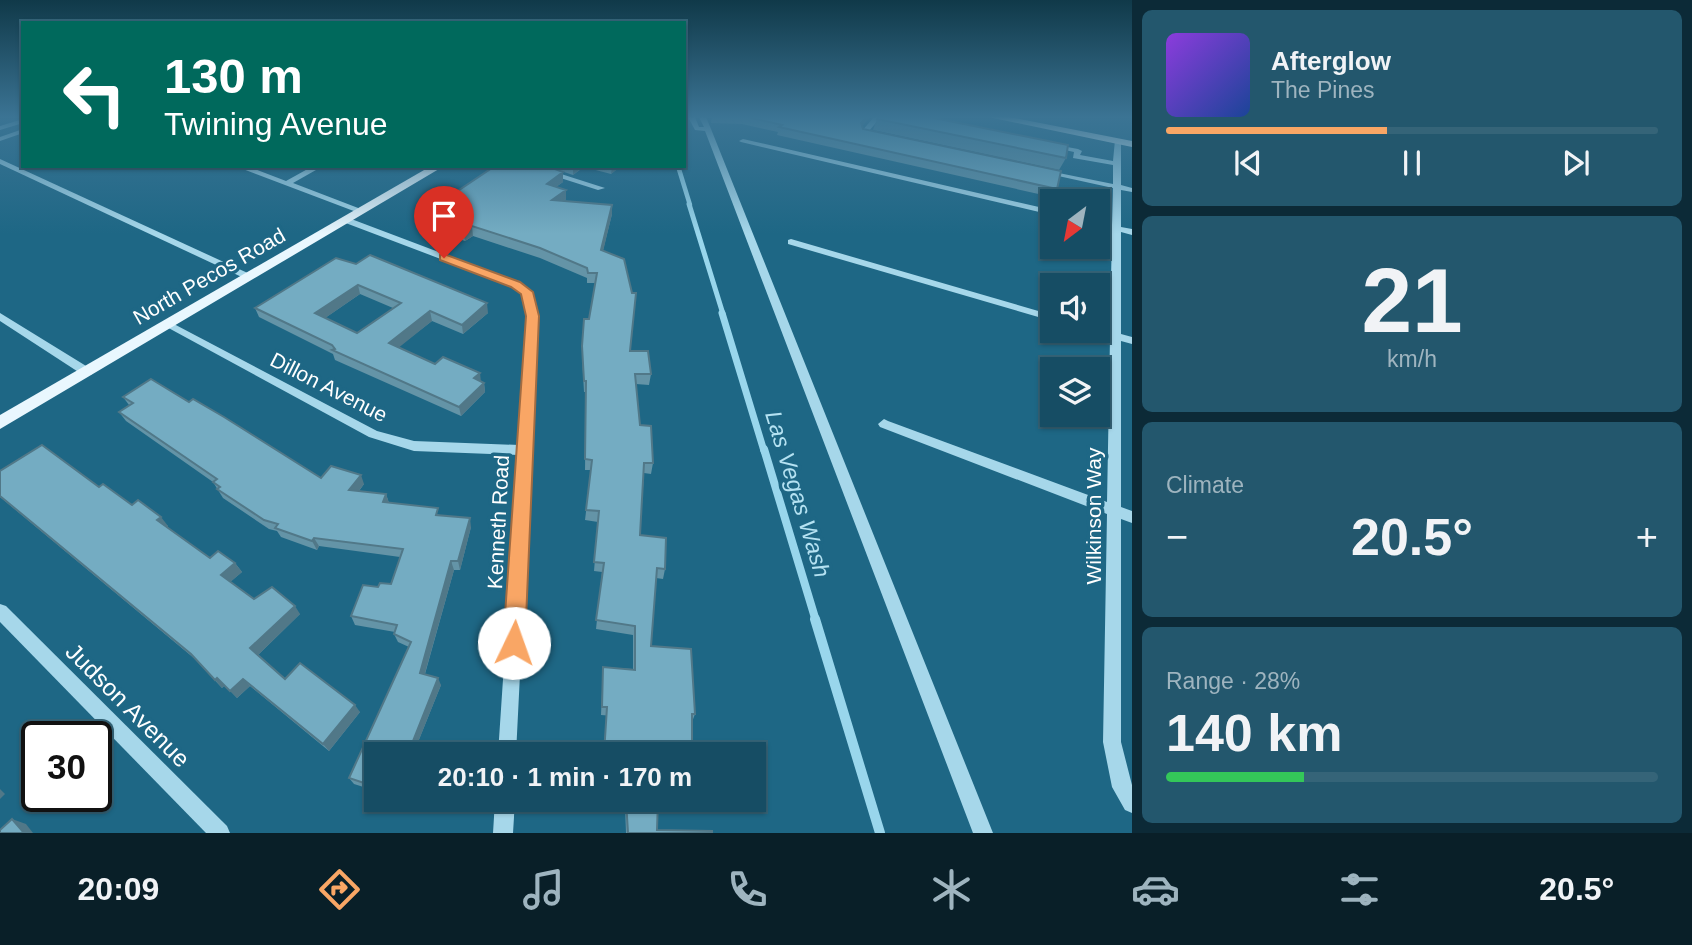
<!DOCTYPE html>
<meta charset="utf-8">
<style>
body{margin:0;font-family:Helvetica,sans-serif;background:#23576d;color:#f1f3f6;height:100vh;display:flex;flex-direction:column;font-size:26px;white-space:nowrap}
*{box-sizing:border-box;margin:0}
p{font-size:23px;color:#9eb4bf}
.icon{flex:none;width:38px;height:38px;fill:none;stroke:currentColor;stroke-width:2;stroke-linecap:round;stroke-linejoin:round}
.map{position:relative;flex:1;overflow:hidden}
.side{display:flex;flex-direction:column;gap:10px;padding:10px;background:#0c2a37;width:560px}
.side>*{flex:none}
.top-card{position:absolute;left:21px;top:21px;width:665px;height:147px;border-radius:0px;box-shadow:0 2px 5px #0004,0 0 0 2px #356478;background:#00695c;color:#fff;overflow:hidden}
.needle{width:46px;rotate:212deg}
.tools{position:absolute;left:1040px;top:189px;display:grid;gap:14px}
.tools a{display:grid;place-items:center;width:70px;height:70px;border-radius:0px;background:#164d64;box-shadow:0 2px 5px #0004,0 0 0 2px #356478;font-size:35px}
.speed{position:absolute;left:21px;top:721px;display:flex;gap:14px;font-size:35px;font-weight:700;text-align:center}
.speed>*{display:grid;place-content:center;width:91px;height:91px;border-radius:50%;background:#164d64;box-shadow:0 2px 5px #0004,0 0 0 2px #356478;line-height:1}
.speed .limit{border:4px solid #111;border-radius:10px;background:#fff;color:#111}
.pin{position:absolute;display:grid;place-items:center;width:60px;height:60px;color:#fff;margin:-72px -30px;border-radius:50% 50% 50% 0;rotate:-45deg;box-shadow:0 0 7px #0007}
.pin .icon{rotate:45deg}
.me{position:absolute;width:77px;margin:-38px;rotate:3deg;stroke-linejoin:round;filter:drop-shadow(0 0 5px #0008)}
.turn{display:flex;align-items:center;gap:24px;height:147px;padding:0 28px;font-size:32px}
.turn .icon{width:91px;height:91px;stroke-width:2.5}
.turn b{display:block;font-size:49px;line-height:60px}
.big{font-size:52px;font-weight:600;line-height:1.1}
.side .widget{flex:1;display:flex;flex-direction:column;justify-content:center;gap:10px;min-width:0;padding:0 24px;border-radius:10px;background:#23576d}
.side .dial{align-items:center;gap:0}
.dial b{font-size:91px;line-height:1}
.song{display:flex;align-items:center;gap:21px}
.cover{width:84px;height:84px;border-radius:10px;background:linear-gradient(135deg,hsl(270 70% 55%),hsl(220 70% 35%))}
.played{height:7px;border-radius:4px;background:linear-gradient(90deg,#f9a665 45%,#356478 45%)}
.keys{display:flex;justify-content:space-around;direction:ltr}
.heat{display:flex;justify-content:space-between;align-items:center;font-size:38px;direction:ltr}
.charge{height:10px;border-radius:5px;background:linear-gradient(90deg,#34c759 28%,#356478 0)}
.trip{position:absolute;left:364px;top:742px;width:402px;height:70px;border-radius:0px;background:#164d64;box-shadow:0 2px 5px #0004,0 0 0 2px #356478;font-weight:600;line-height:70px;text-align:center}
.menu{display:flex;height:112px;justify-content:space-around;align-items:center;background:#091f28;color:#9eb4bf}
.menu .icon{width:49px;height:49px}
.menu .current{color:#f9a665}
.menu b{font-size:32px;color:#f1f3f6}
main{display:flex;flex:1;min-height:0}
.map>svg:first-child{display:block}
</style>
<main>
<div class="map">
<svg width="1132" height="833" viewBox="0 0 1132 833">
<rect width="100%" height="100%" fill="#1e6785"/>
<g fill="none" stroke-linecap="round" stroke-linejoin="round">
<polyline stroke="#99d6ec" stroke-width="4.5" points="678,166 690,205"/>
<polyline stroke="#99d6ec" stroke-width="5" points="689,204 723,314"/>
<polyline stroke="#99d6ec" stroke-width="7" points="722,313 764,451"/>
<polyline stroke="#99d6ec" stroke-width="8" points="764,449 816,621"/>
<polyline stroke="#99d6ec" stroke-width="10" points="815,619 880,833"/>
<g fill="#a6d7ea" fill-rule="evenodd">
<polygon points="688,117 695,117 699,127 704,127 699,117 706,117 711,129 993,833 973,833 705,131 695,130"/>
<polygon points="874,117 881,117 868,132 878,135 878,137 861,134 861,132"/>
<polygon points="23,119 23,123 0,130 0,126"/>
<polygon points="23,129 23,133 0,141 0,137"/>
<polygon points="743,139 1052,210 1052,215 741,142 739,141"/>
<polygon points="1115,140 1121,141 1121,185 1132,188 1132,192 1121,190 1121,227 1132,229 1132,235 1121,232 1121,334 1132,337 1132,344 1121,341 1121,507 1132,511 1132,523 1121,519 1121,742 1132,785 1132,813 1125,810 1112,787 1103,742 1107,514 880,427 878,424 884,419 888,421 1107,502 1110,338 1093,333 1092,331 1097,331 1097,328 1110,331 1112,230 1097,227 1097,221 1112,225 1113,188 1040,172 1044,170 1113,184 1113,165 1073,158 1074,152 1047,146 1051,144 1078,149 1082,151 1080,155 1113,161"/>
<polygon points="0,159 252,275 254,277 249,280 246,279 0,164"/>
<polygon points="235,166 247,166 286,181 313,166 323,166 293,183 366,211 359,213"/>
<polygon points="523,166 536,166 605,188 598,190"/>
<polygon points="346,217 518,282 532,292 538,316 516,754 498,754 518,455 414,451 369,437 163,325 164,323 172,323 377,431 414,441 519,445 528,316 522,293 512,286 343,222 343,218"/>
<polygon points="791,239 1052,315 1052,321 788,244 788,240"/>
<polygon points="0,313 91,369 93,372 91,375 83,375 0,321"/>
<polygon points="0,604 6,606 227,826 230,833 206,833 0,622"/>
<polygon points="495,800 515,800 513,833 493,833"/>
</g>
<g fill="#e9f7fe" fill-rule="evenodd">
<polygon points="988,117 1009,117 1132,141 1132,147"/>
<polygon points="431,166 444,166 0,429 0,415"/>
</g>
</g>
<g fill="#6494a7" fill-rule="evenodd">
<polygon points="712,117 870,117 862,126 863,129 1057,189 1052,197 777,135 778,132 742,124 711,123"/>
<polygon points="877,119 1066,158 1059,170 873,130"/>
<polygon points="495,166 621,166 611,174 584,167 573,175 558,170 563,172 563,182 556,187 566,199 564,201 612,214 603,250 630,351 651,374 649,385 636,384 640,425 653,463 651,474 644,473 640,535 665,569 663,579 656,578 651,646 695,714 692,722 601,715 603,667 633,669 633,635 596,629 602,572 594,571 598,522 585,520 591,470 585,470 586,392 584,392 582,356 582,346 589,319 595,283 587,283 587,278 540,258 473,236 465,241 441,233 440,227 426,222 425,213"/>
<path d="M336 258 488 313 463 334 432 321 398 347 435 364 484 383 485 392 461 416 335 360 333 354 259 317 255 308ZM360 294 393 308 357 333 325 318Z"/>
<polygon points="123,397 189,402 321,478 364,484 359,491 386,494 389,503 440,515 471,527 460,570 454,570 425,674 441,685 416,747 376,754 376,791 354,784 349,778 409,647 398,642 394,634 395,632 355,625 351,616 378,587 391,584 400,557 319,546 317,550 281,537 277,531 269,529 223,498 213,482 126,421 119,412 129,405"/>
<polygon points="0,471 99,487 168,526 167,527 210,558 235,563 242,572 230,582 254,599 300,614 258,655 285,679 360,712 329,751 250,686 237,698 225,685 222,688 195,659 0,497"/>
<polygon points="403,800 434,800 431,809"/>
<polygon points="600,800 658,800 657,830 712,833 626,833 625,806 600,802"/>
</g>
<g fill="#517888">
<polygon points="866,117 870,117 859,130 861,123"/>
<polygon points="573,166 584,166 573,175"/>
<polygon points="612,166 621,166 611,174"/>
<polygon points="563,172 563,182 547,193 547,184"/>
<polygon points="566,190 566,199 552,209 552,200"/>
<polygon points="612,205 612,214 601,260 601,250"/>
<polygon points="472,226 473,236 465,241 463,231"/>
<polygon points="358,285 360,294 318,323 315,313"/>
<polygon points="487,303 488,313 463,334 462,325"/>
<polygon points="430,311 432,321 392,353 389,343"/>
<polygon points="480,373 481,382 474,378"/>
<polygon points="484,383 485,392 461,416 459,407"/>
<polygon points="361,475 364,484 353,499 349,490"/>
<polygon points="386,494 389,503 383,502"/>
<polygon points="161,517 168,526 165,529 157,520"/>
<polygon points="470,518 471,527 460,570 458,561"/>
<polygon points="314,538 319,546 317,550 312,541"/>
<polygon points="451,561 454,570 423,680 420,673"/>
<polygon points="235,563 242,572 228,584 221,575"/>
<polygon points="295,606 300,614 257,656 250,648"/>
<polygon points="217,678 225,685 222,688 215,680"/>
<polygon points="438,678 441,685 414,752 411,746"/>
<polygon points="243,679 250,686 237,698 230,691"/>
<polygon points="355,705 360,712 329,751 323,744"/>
<polygon points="0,789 5,794 0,799"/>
<polygon points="429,800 434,800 431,809 427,803"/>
<polygon points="12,819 26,824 33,833 24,833"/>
</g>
<g fill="#74acc2" stroke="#517888" stroke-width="2" fill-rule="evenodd">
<polygon points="748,117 866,117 861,123 863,129 1061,171 1057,189 779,127 782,125"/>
<polygon points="878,117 929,117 1068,145 1066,158 877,119"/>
<polygon points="495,166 547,166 563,172 547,184 566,190 552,200 612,205 601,250 624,259 632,293 636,293 630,351 648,351 651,374 635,374 640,425 651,426 653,463 644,463 640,535 666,538 665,569 657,568 651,646 691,649 695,714 692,714 692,754 604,754 607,707 602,707 603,667 635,670 635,626 596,620 604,563 594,562 599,511 586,510 592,460 585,459 586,381 584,381 582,346 584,319 589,319 597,273 588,273 587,268 540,248 472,226 463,231 439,223 444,219 425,213"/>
<path d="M370 255 487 303 462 325 430 311 389 343 435 364 443 357 480 373 474 378 484 383 459 407 332 350 335 349 332 345 255 308 336 258 356 264ZM358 285 401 303 357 333 315 313Z"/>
<polygon points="151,379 189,402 193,399 224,417 321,478 331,466 361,475 349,490 386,494 383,502 438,508 436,515 470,518 458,561 451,561 420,673 438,678 411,746 440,754 376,754 376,787 349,778 411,642 394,634 397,625 351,616 363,585 378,587 380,583 391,584 403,549 314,538 312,541 275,528 278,524 264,520 217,489 220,487 213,482 217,479 119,412 133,403 123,397"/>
<polygon points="42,445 99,487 103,484 132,505 138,500 161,517 157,520 210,558 218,551 235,563 221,575 254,599 272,587 295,606 250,648 285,679 300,663 355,705 323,744 243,679 230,691 217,678 215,680 191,654 0,496 0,471"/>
<polygon points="416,800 429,800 427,803"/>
<polygon points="626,800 658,800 657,830 712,831 712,833 628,833"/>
<polygon points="12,819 24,833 0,833 0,830"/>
</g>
<linearGradient id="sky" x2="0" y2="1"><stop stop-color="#103949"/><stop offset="0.5" stop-color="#3b7494"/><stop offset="1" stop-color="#3b7494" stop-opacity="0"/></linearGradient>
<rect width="1132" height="234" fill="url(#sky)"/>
<polygon fill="#f9a665" stroke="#a26c42" stroke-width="2" points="444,254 520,282 533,292 539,316 525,643 522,651 514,654 506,651 503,643 526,316 521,294 511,287 440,260 440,255"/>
<g text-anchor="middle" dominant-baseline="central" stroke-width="7" stroke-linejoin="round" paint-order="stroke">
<g font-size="21" fill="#fff" stroke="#1e6785">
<text transform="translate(209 276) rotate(-30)">North Pecos Road</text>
<text transform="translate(329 387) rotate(27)">Dillon Avenue</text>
<text transform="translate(1093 516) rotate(-90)">Wilkinson Way</text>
<text transform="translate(498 522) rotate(-87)">Kenneth Road</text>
</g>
<g font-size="23" font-style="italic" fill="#b5e2f2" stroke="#1e6785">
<text transform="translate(798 494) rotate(73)">Las Vegas Wash</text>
</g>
<g font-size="24" fill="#fff" stroke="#1e6785">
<text transform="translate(128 705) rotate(45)">Judson Avenue</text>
</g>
</g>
</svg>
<div class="tools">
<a><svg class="needle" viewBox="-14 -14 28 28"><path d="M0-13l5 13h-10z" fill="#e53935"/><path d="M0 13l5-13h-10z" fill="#9eb4bf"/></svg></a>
<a><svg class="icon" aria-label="sound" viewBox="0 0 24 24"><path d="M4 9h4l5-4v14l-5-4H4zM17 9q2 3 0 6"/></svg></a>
<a><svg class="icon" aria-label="layers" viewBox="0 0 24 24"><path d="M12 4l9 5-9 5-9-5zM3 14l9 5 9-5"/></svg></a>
</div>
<div class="speed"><div class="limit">30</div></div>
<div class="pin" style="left:444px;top:258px;background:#d93025"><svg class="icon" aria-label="arrive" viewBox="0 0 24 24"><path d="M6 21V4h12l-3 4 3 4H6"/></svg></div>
<svg class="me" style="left:514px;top:643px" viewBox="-20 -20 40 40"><circle r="19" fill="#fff"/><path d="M0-13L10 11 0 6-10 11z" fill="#f9a665"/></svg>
<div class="trip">20:10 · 1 min · 170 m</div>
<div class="top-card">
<div class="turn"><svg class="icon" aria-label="left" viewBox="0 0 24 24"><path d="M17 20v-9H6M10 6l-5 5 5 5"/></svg><div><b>130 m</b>Twining Avenue</div></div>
</div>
</div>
<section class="side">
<div class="widget">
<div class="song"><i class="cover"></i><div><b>Afterglow</b><p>The Pines</p></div></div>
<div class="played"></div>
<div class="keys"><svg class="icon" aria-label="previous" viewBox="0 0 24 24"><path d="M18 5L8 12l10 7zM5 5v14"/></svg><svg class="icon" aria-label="pause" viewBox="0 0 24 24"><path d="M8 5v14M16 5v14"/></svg><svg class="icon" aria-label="next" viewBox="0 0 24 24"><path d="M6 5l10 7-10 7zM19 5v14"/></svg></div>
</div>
<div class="widget dial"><b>21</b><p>km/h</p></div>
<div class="widget"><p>Climate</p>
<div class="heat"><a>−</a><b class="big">20.5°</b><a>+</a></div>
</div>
<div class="widget"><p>Range · 28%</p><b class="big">140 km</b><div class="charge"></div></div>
</section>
</main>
<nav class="menu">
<b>20:09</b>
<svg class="icon current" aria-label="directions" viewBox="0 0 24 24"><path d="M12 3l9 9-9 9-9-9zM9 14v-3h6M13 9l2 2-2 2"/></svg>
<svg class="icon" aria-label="music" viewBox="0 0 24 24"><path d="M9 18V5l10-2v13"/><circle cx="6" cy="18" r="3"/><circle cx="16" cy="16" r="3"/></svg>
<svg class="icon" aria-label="phone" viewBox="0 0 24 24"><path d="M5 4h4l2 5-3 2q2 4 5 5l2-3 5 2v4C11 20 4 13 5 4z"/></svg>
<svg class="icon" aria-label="climate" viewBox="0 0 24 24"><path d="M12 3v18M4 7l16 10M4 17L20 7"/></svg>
<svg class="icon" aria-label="car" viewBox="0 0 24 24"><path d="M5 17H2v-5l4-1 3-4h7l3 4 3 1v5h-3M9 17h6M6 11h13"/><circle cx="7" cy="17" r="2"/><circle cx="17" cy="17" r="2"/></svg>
<svg class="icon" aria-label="filters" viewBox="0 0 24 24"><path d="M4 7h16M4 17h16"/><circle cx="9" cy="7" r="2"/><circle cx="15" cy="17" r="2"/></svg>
<b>20.5°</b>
</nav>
